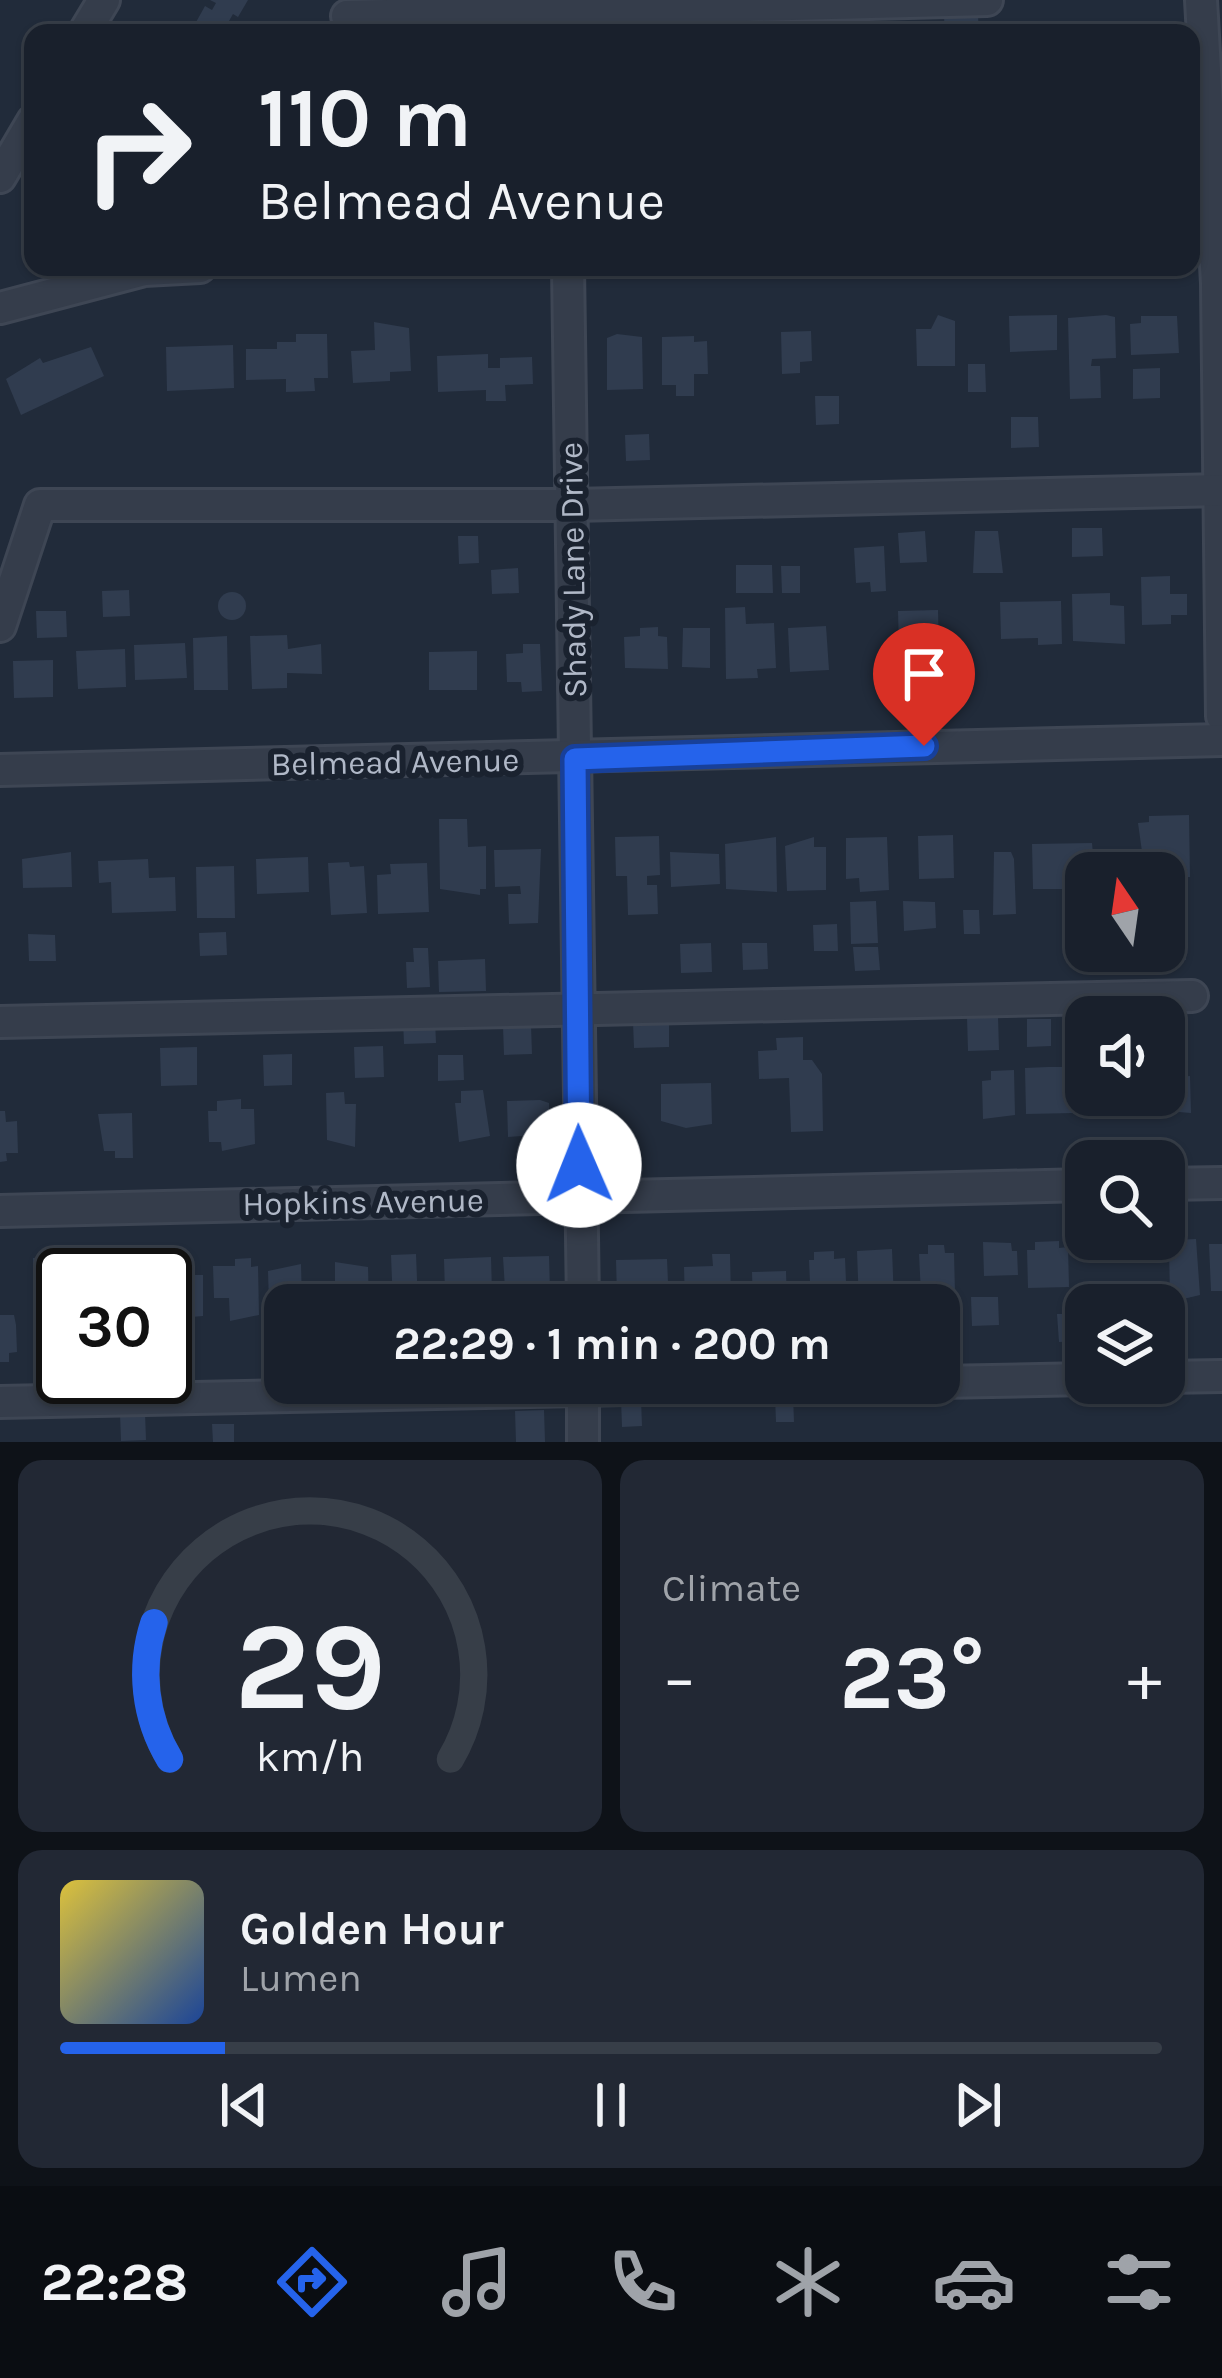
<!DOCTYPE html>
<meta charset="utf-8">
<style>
body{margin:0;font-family:Karla,sans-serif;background:#222834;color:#f1f3f6;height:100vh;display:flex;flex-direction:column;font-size:45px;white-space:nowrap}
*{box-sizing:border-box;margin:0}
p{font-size:39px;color:#9fa3a9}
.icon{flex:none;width:66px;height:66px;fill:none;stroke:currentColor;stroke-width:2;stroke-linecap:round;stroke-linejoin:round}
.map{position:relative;height:1442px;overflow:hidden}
.details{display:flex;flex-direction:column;gap:18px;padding:18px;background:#0e1218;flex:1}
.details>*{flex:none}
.guide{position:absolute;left:24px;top:24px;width:1176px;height:252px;border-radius:24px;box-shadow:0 3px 9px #0004,0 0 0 3px #373e48;background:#19202c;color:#f1f3f6;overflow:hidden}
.needle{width:78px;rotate:347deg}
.tools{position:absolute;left:1065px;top:852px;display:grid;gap:24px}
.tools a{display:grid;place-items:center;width:120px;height:120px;border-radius:24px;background:#19202c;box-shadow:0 3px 9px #0004,0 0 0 3px #373e48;font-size:60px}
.speed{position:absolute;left:36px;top:1248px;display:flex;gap:24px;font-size:60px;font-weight:700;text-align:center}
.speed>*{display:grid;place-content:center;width:156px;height:156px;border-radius:50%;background:#19202c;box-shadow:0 3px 9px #0004,0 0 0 3px #373e48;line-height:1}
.speed .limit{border:6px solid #111;border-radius:18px;background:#fff;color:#111}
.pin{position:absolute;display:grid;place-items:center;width:102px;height:102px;color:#fff;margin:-123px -51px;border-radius:50% 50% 50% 0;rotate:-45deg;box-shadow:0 0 12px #0007}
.pin .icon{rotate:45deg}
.me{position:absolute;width:132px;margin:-66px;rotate:359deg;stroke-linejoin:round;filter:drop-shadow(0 0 9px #0008)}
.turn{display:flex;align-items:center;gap:42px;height:252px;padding:0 36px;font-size:54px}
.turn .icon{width:156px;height:156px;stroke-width:2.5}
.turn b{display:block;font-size:84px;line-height:102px}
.big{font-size:90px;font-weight:700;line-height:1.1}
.details .tile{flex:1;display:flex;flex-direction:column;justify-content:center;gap:18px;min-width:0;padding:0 42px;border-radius:24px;background:#222834}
.details .dial{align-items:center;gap:0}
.dial svg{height:312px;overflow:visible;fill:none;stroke:#373e48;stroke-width:7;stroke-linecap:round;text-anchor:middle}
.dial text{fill:#f1f3f6;stroke:none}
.song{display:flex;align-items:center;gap:36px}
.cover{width:144px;height:144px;border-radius:18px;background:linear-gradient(135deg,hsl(50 70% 55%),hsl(220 70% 35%))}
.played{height:12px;border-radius:6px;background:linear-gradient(90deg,#2563eb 15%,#373e48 15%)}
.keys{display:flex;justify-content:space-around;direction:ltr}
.heat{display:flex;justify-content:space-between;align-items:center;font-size:66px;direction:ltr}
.details .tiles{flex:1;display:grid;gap:18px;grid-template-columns:1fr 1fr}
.tile:last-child{grid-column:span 2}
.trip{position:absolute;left:264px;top:1284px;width:696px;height:120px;border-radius:24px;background:#19202c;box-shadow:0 3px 9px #0004,0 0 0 3px #373e48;font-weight:700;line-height:120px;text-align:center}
.tabs{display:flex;height:192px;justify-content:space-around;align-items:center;background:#0a0d12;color:#9fa3a9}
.tabs .icon{width:84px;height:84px}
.tabs .active{color:#2563eb}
.tabs b{font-size:54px;color:#f1f3f6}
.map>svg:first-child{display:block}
</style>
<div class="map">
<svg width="1222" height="1442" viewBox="0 0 1222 1442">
<rect width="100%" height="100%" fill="#212b3a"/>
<g fill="#303c4f">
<polygon points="210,0 248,0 238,17 233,14 229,21 234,24 229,33 190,33 205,6 212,10 216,3"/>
<polygon points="978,16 979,33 945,33 944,17"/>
<polygon points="938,315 955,321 955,366 917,366 916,329 931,329"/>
<polygon points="1057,315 1057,350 1010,352 1009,316"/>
<polygon points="1106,315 1115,317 1116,358 1092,359 1091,366 1100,366 1101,398 1070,399 1068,318"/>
<polygon points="1141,316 1177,316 1179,353 1131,355 1130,324 1141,323"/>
<polygon points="374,322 409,328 411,371 390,372 390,381 353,383 351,351 375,350"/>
<polygon points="811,331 812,361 800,362 800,373 782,374 781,332"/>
<polygon points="296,334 327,334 328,378 314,378 315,391 286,392 286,379 246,380 246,349 277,349 277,342 296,342"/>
<polygon points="617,334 642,337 643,389 607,390 607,338"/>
<polygon points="694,336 694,342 707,341 708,374 694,374 694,396 676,396 676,385 662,385 662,337"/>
<polygon points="233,345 234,388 167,391 166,347"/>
<polygon points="91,347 104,376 21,415 6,379 40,358 43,363"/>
<polygon points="488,354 488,368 500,368 500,358 532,357 533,384 505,385 506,401 486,401 486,390 438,392 437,356"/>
<polygon points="968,364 985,364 986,392 968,392"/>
<polygon points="1160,368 1160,398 1133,399 1133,369"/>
<polygon points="815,396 839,396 839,424 816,425"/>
<polygon points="1011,417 1038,417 1039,447 1011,448"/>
<polygon points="649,434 650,460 626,461 625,435"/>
<polygon points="1072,528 1102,528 1103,556 1072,557"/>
<polygon points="925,531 927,562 900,563 898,533"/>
<polygon points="975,531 998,531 1003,573 973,573"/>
<polygon points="458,536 478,536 479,563 459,564"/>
<polygon points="884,546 886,591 871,592 870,582 856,583 854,548"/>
<polygon points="736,565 772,565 773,593 736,593"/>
<polygon points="781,566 800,566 800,593 782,593"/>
<polygon points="518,568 519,593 492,594 491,570"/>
<polygon points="1170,576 1170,594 1187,594 1187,615 1171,615 1171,624 1142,625 1141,577"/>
<polygon points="129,590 130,616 103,617 102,591"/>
<circle cx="232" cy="606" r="14"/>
<polygon points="1110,593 1110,605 1124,606 1125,644 1073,641 1072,594"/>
<polygon points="1061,601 1062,644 1038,645 1038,638 1001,639 1000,602"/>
<polygon points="745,607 746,624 774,623 776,668 757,669 758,678 726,679 725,608"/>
<polygon points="938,610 939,647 899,648 898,611"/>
<polygon points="36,611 66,611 67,637 37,638"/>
<polygon points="826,626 829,670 790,672 788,628"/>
<polygon points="658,627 658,636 667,637 668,669 625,668 624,637 640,636 640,628"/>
<polygon points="683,628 710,628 710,668 682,667"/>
<polygon points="287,635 288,649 321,644 322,674 287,673 287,688 252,689 250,636"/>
<polygon points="227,636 228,690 194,690 193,638"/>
<polygon points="185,643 187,678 135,680 134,645"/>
<polygon points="523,644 540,644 542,691 522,692 521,682 507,682 506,654 523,653"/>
<polygon points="125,649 126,687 78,689 76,651"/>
<polygon points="477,651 477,690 429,690 429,652"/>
<polygon points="53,660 53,697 14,698 13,661"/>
<polygon points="1189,815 1190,877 1175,877 1176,891 1164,891 1164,873 1145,873 1138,823 1149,822 1149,816"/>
<polygon points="439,819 467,819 468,847 486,846 486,889 480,889 480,895 440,889"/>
<polygon points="953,835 954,878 919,879 918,836"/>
<polygon points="659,836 660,875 647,876 647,885 657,885 658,914 628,915 627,876 616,876 615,837"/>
<polygon points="776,837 777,892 726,889 725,844"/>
<polygon points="814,837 814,847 826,847 826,890 787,891 785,846"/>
<polygon points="887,837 889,890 860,892 859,878 846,879 846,838"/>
<polygon points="1092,843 1093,854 1109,854 1110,873 1063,879 1063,889 1033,889 1032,844"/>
<polygon points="541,849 538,923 509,924 508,894 521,894 520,886 495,887 494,850"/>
<polygon points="71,852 72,887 23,888 22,859"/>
<polygon points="670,852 719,854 720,884 671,887"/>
<polygon points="994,852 1011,852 1014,859 1016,914 993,915"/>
<polygon points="308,857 309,892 257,894 256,859"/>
<polygon points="148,859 149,878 175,877 176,911 112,913 111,882 99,883 98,861"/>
<polygon points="349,862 350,867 364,866 367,913 331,915 328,863"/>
<polygon points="427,863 429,912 378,914 377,875 391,874 390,864"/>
<polygon points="234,866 235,918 197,918 196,867"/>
<polygon points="876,901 878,943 851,944 850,902"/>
<polygon points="903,901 935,902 936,928 904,931"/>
<polygon points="963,910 979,910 980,934 964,934"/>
<polygon points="837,924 838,951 814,951 813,925"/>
<polygon points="1072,927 1086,927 1086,951 1104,951 1104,962 1074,963"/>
<polygon points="1185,927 1186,960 1153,961 1153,951 1164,951 1164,928"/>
<polygon points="226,932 227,955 200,956 199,933"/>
<polygon points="28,934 55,935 56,961 29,961"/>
<polygon points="711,943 712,972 681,973 680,944"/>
<polygon points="742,943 767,943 768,969 743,970"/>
<polygon points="853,947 878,947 880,970 855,971"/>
<polygon points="413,948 428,948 430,987 407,988 406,962 414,962"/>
<polygon points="485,959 486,991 439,992 438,961"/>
<polygon points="998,1016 999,1050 968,1051 967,1017"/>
<polygon points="1027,1019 1051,1019 1051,1046 1027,1047"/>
<polygon points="403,1020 435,1020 436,1043 404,1044"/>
<polygon points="669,1021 669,1047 634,1048 633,1022"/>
<polygon points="531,1025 532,1054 504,1055 503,1026"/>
<polygon points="803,1037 803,1060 812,1060 822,1074 823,1131 791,1132 789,1078 759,1079 758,1051 777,1050 776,1038"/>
<polygon points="383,1046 384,1077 355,1078 354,1047"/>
<polygon points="197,1047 197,1085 161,1086 160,1048"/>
<polygon points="292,1054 292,1085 264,1086 263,1055"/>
<polygon points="438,1055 463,1055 464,1080 438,1081"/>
<polygon points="1048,1067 1072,1067 1074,1113 1026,1114 1025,1068"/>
<polygon points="1014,1070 1015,1115 983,1119 982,1081 991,1080 991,1071"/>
<polygon points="1190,1076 1191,1113 1142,1109 1141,1095 1164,1095 1164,1077"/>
<polygon points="711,1083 712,1124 686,1128 661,1121 661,1084"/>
<polygon points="483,1090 490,1136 459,1142 455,1103 461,1103 461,1091"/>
<polygon points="344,1092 345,1104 356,1104 355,1147 327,1140 326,1093"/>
<polygon points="1086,1095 1131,1095 1132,1112 1100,1117 1099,1112 1086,1112"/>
<polygon points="241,1099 241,1109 254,1109 255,1144 222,1151 221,1142 209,1142 208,1111 217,1111 217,1101"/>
<polygon points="540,1100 549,1103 550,1134 508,1137 507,1101"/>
<polygon points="0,1111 5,1111 6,1122 17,1121 18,1153 6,1153 7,1161 0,1162"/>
<polygon points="132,1113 133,1158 115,1158 115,1151 104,1151 98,1114"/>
<polygon points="1196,1239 1200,1295 1179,1300 1170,1297 1169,1248 1174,1248 1174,1240"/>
<polygon points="1059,1241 1059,1248 1068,1247 1069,1287 1028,1288 1027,1250 1035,1250 1035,1242"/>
<polygon points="983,1242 1011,1243 1012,1251 1017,1251 1018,1275 984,1276"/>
<polygon points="1209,1244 1222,1244 1222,1291 1211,1291"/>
<polygon points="928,1245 944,1245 945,1253 954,1253 955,1293 934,1298 934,1293 921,1294 919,1254 928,1254"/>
<polygon points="892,1249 894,1301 859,1305 857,1251"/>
<polygon points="834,1251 834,1259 845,1258 847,1305 811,1305 809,1260 814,1260 814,1252"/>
<polygon points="416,1254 418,1305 393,1305 391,1255"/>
<polygon points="712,1254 730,1254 731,1298 685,1305 684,1267 713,1266"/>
<polygon points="549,1256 550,1291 534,1292 534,1305 506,1305 503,1257"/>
<polygon points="63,1257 63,1321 47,1322 47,1332 33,1332 33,1258"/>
<polygon points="491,1257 492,1292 445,1293 444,1259"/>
<polygon points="251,1258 251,1267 258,1266 259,1315 230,1321 229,1298 214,1298 213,1266 235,1266 235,1259"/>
<polygon points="667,1259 669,1305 630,1305 630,1294 617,1295 616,1260"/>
<polygon points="335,1262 368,1267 369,1305 335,1305"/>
<polygon points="174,1263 174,1267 189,1267 189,1275 203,1275 203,1316 191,1317 191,1305 179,1306 178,1295 165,1296 165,1275 149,1275 149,1268"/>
<polygon points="301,1264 302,1303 269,1304 268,1271"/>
<polygon points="786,1271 787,1305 753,1305 752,1272"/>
<polygon points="971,1297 998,1297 999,1325 972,1326"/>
<polygon points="1057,1314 1082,1314 1083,1341 1059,1342"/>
<polygon points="0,1315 14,1315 16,1325 17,1352 9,1353 9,1362 0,1362"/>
<polygon points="793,1395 794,1422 776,1422 775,1396"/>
<polygon points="621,1399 641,1399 642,1426 622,1427"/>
<polygon points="544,1410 545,1442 516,1442 515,1411"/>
<polygon points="145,1412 146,1440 121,1441 120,1413"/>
<polygon points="212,1424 234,1424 234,1442 213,1442"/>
</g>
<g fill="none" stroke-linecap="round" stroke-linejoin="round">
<defs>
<g id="minor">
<polyline points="1201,0 1217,283 1222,716"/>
<polyline points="347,16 987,0"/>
<polyline points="84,33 104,0"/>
<polyline points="0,177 33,121"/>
<polyline points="568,267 583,1305"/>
<polyline points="0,308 144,270 200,267"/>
<polyline points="0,626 40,505 573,505 1222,490"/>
<polyline points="0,770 1222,740"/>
<polyline points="0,1022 1192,996"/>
<polyline points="1164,1184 1222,1183"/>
<polyline points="0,1211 1086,1185"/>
<polyline points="1164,1377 1222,1376"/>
<polyline points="939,1382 1086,1379"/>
<polyline points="583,1383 583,1442"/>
<polyline points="0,1402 913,1383"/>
</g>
</defs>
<use href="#minor" stroke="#3e4654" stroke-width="36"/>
<use href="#minor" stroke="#353d4b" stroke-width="30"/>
</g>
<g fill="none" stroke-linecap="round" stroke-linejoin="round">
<defs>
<polyline id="route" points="579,1165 575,759 924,746"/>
</defs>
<use href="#route" stroke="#184099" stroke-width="30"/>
<use href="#route" stroke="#2563eb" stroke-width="21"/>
</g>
<g text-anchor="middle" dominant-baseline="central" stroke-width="12" stroke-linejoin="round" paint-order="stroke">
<g font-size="33" fill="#b0b8c7" stroke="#1a222f">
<text transform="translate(573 570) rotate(-91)">Shady Lane Drive</text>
<text transform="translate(395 762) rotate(-1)">Belmead Avenue</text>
<text transform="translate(363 1202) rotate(-1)">Hopkins Avenue</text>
</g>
</g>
</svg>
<div class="tools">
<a><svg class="needle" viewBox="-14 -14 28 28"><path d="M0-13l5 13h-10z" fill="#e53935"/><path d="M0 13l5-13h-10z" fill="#9fa3a9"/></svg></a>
<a><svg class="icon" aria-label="sound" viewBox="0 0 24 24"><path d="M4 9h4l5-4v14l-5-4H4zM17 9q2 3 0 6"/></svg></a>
<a><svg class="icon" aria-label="search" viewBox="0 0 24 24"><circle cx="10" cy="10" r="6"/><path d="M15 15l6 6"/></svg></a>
<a><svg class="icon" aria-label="layers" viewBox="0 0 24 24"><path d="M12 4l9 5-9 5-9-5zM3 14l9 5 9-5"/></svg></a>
</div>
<div class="speed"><div class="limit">30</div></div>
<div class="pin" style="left:924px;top:746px;background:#d93025"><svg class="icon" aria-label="arrive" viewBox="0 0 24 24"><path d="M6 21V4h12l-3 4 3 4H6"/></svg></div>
<svg class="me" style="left:579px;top:1165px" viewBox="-20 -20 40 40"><circle r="19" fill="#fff"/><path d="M0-13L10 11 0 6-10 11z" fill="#2563eb"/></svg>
<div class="trip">22:29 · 1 min · 200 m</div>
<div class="guide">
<div class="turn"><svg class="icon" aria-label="right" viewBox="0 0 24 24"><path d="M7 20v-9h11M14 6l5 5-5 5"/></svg><div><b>110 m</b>Belmead Avenue</div></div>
</div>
</div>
<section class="details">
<div class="tiles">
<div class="tile dial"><svg viewBox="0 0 100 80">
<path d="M14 69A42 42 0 1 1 86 69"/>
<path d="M14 69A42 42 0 0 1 10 34" stroke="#2563eb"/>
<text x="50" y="56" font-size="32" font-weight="700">29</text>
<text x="50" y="72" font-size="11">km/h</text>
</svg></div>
<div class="tile"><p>Climate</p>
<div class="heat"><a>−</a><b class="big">23°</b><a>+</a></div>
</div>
<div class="tile">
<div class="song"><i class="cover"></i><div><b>Golden Hour</b><p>Lumen</p></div></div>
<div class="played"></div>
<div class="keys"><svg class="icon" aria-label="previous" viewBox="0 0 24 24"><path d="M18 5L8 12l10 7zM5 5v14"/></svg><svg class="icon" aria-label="pause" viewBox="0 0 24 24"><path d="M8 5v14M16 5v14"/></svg><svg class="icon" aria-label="next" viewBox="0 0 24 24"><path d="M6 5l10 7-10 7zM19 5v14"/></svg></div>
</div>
</div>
</section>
<nav class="tabs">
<b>22:28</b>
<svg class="icon active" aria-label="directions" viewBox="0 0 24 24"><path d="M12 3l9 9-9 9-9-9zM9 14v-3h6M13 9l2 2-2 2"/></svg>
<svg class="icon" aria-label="music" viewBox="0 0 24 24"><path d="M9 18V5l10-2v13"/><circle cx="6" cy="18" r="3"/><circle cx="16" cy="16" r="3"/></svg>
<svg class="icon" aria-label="phone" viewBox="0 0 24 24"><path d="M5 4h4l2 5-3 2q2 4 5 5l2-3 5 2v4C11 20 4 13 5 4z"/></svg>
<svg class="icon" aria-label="climate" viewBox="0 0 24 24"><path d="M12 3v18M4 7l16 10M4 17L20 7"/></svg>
<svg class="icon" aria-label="car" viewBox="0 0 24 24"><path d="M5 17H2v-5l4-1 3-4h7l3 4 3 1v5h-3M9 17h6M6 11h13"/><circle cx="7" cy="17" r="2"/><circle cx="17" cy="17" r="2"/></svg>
<svg class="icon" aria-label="filters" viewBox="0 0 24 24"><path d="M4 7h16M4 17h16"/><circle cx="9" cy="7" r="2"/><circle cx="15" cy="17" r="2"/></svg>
</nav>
